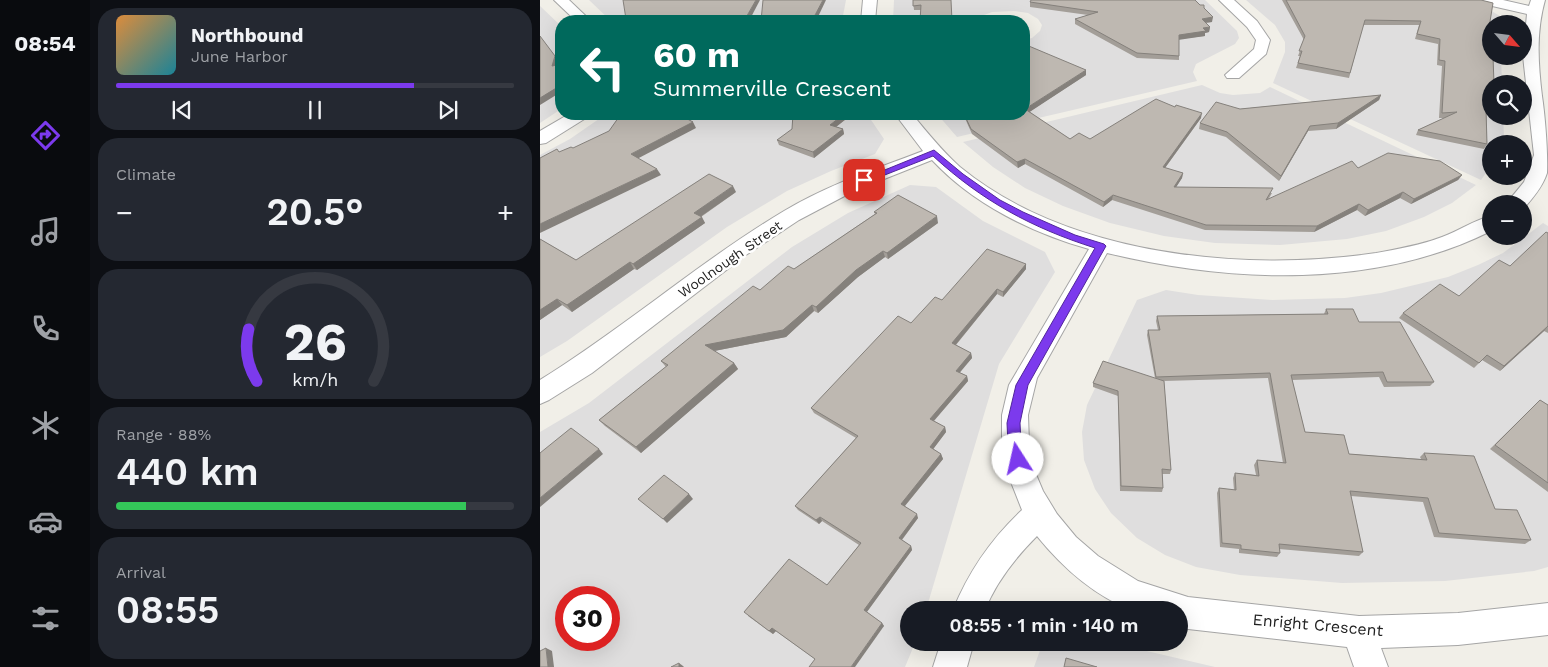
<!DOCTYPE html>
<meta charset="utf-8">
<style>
body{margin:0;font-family:"Work Sans",sans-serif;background:#242831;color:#f1f3f6;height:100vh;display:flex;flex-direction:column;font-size:19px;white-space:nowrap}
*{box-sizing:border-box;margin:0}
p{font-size:16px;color:#9ea1a6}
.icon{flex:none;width:28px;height:28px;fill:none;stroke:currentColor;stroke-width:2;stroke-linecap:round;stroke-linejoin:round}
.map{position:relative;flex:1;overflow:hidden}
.side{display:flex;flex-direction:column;gap:8px;padding:8px;background:#0d0f14;width:450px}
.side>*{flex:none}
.guide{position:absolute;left:15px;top:15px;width:475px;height:105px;border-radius:20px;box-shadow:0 5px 20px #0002;background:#00695c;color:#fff;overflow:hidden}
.needle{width:32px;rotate:118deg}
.controls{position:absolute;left:942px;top:15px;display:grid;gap:10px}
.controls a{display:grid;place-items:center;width:50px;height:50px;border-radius:50%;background:#171b24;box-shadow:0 5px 20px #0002;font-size:25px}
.speed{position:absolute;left:15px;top:586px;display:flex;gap:10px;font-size:25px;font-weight:700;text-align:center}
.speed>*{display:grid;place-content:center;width:65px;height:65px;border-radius:50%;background:#171b24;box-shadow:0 5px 20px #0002;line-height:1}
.speed .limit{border:8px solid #d22;background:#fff;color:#111}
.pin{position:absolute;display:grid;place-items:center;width:42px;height:42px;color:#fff;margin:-21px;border-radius:10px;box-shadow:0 2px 8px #0006}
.me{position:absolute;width:55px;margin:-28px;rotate:350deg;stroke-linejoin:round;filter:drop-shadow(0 0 4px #0008)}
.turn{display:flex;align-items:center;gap:18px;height:105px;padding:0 15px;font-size:22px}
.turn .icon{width:65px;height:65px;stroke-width:2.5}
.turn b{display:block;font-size:35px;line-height:42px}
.big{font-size:38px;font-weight:600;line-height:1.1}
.side .tile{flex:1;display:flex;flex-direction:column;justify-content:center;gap:8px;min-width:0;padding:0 18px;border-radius:20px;background:#242831}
.side .dial{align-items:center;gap:0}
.dial svg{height:130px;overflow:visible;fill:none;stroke:#363941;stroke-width:7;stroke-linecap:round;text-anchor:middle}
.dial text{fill:#f1f3f6;stroke:none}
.song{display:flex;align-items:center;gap:15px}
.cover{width:60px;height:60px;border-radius:8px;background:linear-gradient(135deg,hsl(30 70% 55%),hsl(190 70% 35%))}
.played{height:5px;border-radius:2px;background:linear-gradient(90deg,#7c3aed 75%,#363941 75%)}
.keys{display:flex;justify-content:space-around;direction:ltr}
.heat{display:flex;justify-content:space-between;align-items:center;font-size:28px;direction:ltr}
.charge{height:8px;border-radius:4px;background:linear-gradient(90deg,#34c759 88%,#363941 0)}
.trip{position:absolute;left:360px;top:601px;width:288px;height:50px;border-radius:25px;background:#171b24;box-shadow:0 5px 20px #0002;font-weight:600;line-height:50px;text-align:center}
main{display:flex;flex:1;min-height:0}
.dock{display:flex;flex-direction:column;width:90px;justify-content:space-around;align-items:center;background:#090b0e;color:#9ea1a6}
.dock .icon{width:35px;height:35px}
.dock .active{color:#7c3aed}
.dock b{font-size:22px;color:#f1f3f6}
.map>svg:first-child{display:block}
</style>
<main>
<nav class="dock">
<b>08:54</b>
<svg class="icon active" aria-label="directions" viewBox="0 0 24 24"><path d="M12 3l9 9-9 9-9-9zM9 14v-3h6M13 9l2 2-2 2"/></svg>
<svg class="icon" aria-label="music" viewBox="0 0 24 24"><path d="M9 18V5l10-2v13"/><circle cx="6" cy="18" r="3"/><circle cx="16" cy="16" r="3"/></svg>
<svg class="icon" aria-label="phone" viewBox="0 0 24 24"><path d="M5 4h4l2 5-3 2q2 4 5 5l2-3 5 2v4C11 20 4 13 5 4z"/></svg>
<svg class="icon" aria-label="climate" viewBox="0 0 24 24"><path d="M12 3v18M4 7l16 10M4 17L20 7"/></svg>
<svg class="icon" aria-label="car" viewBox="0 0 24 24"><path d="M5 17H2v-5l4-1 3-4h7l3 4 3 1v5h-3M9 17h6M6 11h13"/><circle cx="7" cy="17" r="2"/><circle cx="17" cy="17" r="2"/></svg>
<svg class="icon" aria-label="filters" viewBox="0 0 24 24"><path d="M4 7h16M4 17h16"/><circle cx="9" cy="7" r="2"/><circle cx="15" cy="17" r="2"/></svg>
</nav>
<section class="side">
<div class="tile">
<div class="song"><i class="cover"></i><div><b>Northbound</b><p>June Harbor</p></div></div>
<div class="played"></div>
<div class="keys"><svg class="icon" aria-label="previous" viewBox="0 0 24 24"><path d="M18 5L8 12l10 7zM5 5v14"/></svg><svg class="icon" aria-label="pause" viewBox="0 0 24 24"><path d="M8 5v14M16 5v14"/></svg><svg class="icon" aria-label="next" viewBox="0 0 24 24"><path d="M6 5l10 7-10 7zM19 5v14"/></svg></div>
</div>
<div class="tile"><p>Climate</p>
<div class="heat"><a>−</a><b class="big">20.5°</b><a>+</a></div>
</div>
<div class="tile dial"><svg viewBox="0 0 100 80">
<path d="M14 69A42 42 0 1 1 86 69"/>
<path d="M14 69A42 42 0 0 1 9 37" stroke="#7c3aed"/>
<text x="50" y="56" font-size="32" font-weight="700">26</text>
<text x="50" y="72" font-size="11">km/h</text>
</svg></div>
<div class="tile"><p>Range · 88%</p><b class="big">440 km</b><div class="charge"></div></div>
<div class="tile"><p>Arrival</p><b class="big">08:55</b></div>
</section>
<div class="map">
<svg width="1008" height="667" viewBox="0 0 1008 667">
<rect width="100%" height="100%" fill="#f1efe8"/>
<g fill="#dfdede" fill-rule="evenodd">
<polygon points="49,0 306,0 302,21 71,21"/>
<polygon points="354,0 665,0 697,31 699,38 695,44 656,64 653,72 657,81 417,137 397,114 484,114 484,40 492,38 500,31 502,25 498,19 488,13 474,11 452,12 428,21 353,21"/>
<polygon points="706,0 884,0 950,10 963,18 963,24 951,24 951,56 961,56 962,84 951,84 951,116 963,116 964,136 961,144 951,144 951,166 941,180 733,83 745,52 745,42 735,25"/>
<polygon points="0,6 21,26 21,109 0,123"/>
<polygon points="662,85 680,93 693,95 720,93 730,87 936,185 912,203 884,217 846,231 807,239 740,245 675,243 624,236 570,223 523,206 485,188 453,167 423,142"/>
<polygon points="66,114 327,114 344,139 335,154 291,171 247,191 187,227 27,341 0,357 0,155 30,139"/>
<path d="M370 185 396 187 443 221 505 252 515 272 459 364 386 610H369V642L375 643 365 667H0V432L49 403 252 247 308 213ZM26 598H69V640H26Z"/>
<polygon points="1003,223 1008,226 1008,567 994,571 905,581 802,583 700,575 656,567 625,555 597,538 571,513 555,489 544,460 542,432 547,405 597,300 626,290 658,295 732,300 805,298 841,293 908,277 938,265 963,253"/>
<polygon points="503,642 583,643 594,648 675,667 494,667"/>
</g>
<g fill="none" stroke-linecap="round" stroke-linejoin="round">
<defs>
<g id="street">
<polygon points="14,0 29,0 51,21 36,21"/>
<polygon points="323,0 337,0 335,21 321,21"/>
<polygon points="679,0 694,0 717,21 730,40 726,54 699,78 687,78 685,75 714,49 716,40 707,27"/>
<path d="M937 0H963L989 6 991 0H1005C996 32 998 63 1002 96 1005 116 1008 153 1007 173 1003 186 993 198 984 208V204H966L984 182 994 155 983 56 987 14 939 3Z"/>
<polygon points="29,114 48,114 46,118 6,143 0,144 0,131"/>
<path d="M355 114H372C387 132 402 151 420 167 527 255 703 273 836 253 858 249 882 245 902 237 919 231 934 220 951 216V231C835 289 691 283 567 253L497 378 488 415 489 444 495 472 503 491 517 514 536 537 558 556 598 581 648 597 819 616 918 613 1008 603V635L918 645 841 648 848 667H814L807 647 648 629 639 626V610H591C552 594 523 568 497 536 476 557 456 582 445 610H413C429 571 451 539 482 510L467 472 462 444V415L469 385 549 249C492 233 433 204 392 160L314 191 259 220 206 255 52 373 9 400 0 404V380C84 328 159 262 244 211 287 185 336 169 383 151Z"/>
<polygon points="401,642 434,642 427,667 393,667"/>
</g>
</defs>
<use href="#street" stroke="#a5a5a5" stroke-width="2"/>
<use href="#street" fill="#fff" fill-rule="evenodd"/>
</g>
<g fill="#a39e98">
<polygon points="373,0 412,21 381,10 374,10"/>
<polygon points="742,0 941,0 948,34 951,84 951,113 946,114 947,144 944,149 876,135 878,130 904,118 899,118 902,66 897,65 898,44 875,39 879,25 823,25 809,78 756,68 760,56 758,56 764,40"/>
<polygon points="490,2 664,8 672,22 666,23 670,27 669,32 665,33 665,36 639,39 639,60 597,58 535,24 535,19 548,15 490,7"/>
<polygon points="546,70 546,75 489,112 530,139 550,139 661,118 625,168 643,173 642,178 636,187 732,193 728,200 818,168 922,175 918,180 871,204 860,198 825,216 817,210 774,232 665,230 572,200 563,207 485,164 478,168 432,134 423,114 484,114"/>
<polygon points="841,95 839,100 796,129 768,131 739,181 686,137 659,129 660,123 700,109"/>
<polygon points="306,119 296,127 303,129 304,134 274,158 239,145 237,140"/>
<polygon points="196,192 161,217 165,223 97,270 94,269 32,312 22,305 0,320 0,239 36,260"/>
<polygon points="334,212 398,223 348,259 345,257 318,277 278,313 274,311 246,337 174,351 194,363 198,369 101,453 65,426 59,420 126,367 121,361 220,290 254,269 335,214"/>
<polygon points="1008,233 1008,333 1004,331 960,371 942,360 934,368 859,318 863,313 919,296 970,266"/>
<polygon points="486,264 486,269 463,297 457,294 416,345 431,353 432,358 419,372 427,376 428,381 394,421 405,427 406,432 393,449 401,454 403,459 365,506 378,518 362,540 371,546 372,550 327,612 342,623 344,626 275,659 236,631 233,634 208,616 287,585 319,545 282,521 279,524 258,510 255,506 316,438 274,413 271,408 371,323 402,300"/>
<polygon points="786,309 819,322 894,382 890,386 844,387 839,377 752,380 765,432 809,454 881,459 880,457 884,453 955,509 991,540 985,544 894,537 883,502 811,496 823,552 819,556 739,549 740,553 737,557 699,553 699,549 680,547 677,493 679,488 694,490 693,478 695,473 716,475 714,465 717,460 743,463 728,378 624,381 631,470 630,474 622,474 623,488 622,492 580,491 578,396 553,387 553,383 615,378 607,335 608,330 618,330 616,321 617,316 784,314"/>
<polygon points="1000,400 1008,405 1008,492 950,449"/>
</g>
<g fill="#85817c">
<polygon points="216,0 220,0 209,21 204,21"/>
<polygon points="283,0 286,0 276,21 274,17"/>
<polygon points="673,17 672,22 661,23 662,19"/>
<polygon points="95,18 96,21 87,21 86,19"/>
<polygon points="670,27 669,32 665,33 665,36 638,40 639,35 663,28"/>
<polygon points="15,56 18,61 15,71 12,66"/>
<polygon points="546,70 546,75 485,115 485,109"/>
<polygon points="21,75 21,92 0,105 0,98"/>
<polygon points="841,95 839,100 796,129 798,123"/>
<polygon points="662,113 661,118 622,172 623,167"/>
<polygon points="304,114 306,119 292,130 290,125"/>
<polygon points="153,122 156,128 95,160 91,154"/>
<polygon points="770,126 768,131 739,181 741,176"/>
<polygon points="303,129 304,134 274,158 273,152"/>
<polygon points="485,159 485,164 478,168 477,162"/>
<polygon points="117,169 121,175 0,233 0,224"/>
<polygon points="643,173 642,178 633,192 634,187"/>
<polygon points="922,175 918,180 871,204 874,199"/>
<polygon points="193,186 196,192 157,219 154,213"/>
<polygon points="863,192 860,198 825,216 828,210"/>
<polygon points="573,195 572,200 563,207 564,202"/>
<polygon points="819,204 817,210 774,232 777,226"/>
<polygon points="397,216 398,223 348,259 347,253"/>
<polygon points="162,217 165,223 97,270 93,264"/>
<polygon points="343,251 345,257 318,277 278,313 276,307 316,270"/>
<polygon points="90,262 94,269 32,312 27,305"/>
<polygon points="486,264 486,269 463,297 463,292"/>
<polygon points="457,289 457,294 413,348 412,343"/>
<polygon points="17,299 22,305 0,320 0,310"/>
<polygon points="272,305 274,311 246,337 169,352 165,345"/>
<polygon points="1008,326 1004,331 960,371 964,366"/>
<polygon points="431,353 432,358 417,376 416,371"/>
<polygon points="194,363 198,369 101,453 96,447"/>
<polygon points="427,376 428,381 391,424 390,419"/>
<polygon points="405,427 406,432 391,452 390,447"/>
<polygon points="59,449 63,454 0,507 0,498"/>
<polygon points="401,454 403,459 363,508 361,504"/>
<polygon points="149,494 153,499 127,523 123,519"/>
<polygon points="377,514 378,518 360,542 359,538"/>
<polygon points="280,517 282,521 279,524 276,520"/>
<polygon points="371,546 372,550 326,613 324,610"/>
<polygon points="342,623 344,626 315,667 311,667"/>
<polygon points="232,628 236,631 233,634 229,631"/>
<polygon points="6,648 12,651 14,667 8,667"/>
<polygon points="139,663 143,666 144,667 139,667"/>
</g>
<g fill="#beb8b1" stroke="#85817c">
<polygon points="83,0 216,0 204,21 95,21 95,18 86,19"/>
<polygon points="223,0 283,0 274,17 285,16 285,21 221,21"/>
<polygon points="373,0 411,0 412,21 380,21 381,5 373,6"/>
<polygon points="491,0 655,0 660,5 664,5 664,8 673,17 662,19 670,27 663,28 666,31 639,35 639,56 597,53 535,19 558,12 490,2"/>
<polygon points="746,0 941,0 953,3 948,34 951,35 951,56 953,56 954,84 951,84 951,109 946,109 947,144 878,130 917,112 902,113 905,61 899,60 900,39 877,34 881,21 825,20 810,73 758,63 762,51 759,51 765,36"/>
<polygon points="0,36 15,56 12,66 21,64 21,75 18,87 0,98"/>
<polygon points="484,44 546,70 485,109 530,139 539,133 550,139 616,99 635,107 636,105 662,113 623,167 643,173 634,187 733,188 726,200 812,161 818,168 848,153 900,161 922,175 874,199 863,192 828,210 819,204 777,226 666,225 573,195 564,202 485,159 477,162 431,129 424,114 484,114"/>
<polygon points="841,95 798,123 770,126 741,176 687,132 660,123 676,102 700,109"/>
<polygon points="81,114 138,114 153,122 91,154 117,169 0,224 0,158 17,149 19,152 31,147 33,148 69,131"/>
<polygon points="253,114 304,114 290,125 303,129 273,152 237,140 252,129"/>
<polygon points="169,174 193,186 154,213 162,217 93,264 90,262 27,305 17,299 0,310 0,239 36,260"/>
<polygon points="358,195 397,216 347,253 343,251 316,270 276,307 272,305 243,330 165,345 194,363 96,447 59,420 128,365 121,361 213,286 220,290 248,266 254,269 337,213 334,212"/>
<polygon points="1006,232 1008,233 1008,326 964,366 947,355 939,363 863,313 900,284 919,296 959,260 970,266"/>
<polygon points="447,249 486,264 463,292 457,289 412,343 431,353 416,371 427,376 390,419 405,427 390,447 401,454 361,504 377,514 359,538 371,546 324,610 342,623 311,667 269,667 275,659 232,628 229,631 204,612 249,559 287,585 321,543 280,517 276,520 255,506 318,436 271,408 358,316 371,323 395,297 402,300"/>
<polygon points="786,309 813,309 819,322 860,322 894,382 847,382 843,372 751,375 765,432 804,435 809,454 887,460 884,453 934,456 955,509 977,510 991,540 899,533 888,498 810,491 823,552 739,544 740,553 701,549 701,545 682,543 679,488 696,490 695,473 719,476 717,460 746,463 730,373 616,377 608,330 620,330 617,316 788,314"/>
<polygon points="563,361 624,381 631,470 622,469 623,488 581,486 578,391 553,383"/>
<polygon points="1000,400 1008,405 1008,483 955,445"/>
<polygon points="31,428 59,449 0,498 0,453"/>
<polygon points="124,475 149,494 123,519 98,499"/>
<polygon points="6,648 8,667 0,667 0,651"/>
<polygon points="526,658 557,667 524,667"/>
<polygon points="139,663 139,667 131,667"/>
</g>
<path fill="#7c3aed" stroke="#51269a" d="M394 150 423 174 460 200 483 212 535 235 564 244 566 246 488 385 480 423 481 444 485 459 483 464 478 465 474 464 468 444 467 423 476 385 555 248C492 228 442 201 393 156L327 182 324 183 320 180Z"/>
<g text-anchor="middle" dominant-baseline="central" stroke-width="5" stroke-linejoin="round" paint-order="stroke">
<g font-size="14" fill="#212121" stroke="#fff">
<text transform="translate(190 259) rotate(-35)">Woolnough Street</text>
</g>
<g font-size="16" fill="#212121" stroke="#fff">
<text transform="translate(778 625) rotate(5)">Enright Crescent</text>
</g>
</g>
</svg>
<div class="controls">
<a><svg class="needle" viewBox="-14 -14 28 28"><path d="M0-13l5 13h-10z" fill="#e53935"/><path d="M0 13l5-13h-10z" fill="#9ea1a6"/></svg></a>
<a><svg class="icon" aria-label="search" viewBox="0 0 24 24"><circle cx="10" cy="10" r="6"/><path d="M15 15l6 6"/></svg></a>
<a>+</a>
<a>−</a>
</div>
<div class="speed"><div class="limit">30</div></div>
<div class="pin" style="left:324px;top:180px;background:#d93025"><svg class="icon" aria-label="arrive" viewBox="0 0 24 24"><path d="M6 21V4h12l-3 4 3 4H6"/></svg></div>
<svg class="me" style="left:478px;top:459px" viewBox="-20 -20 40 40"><circle r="19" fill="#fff"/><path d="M0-13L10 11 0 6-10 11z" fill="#7c3aed"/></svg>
<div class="trip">08:55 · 1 min · 140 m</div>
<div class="guide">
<div class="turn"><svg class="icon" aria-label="left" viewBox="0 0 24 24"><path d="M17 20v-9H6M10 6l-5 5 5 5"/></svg><div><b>60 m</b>Summerville Crescent</div></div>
</div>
</div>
</main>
